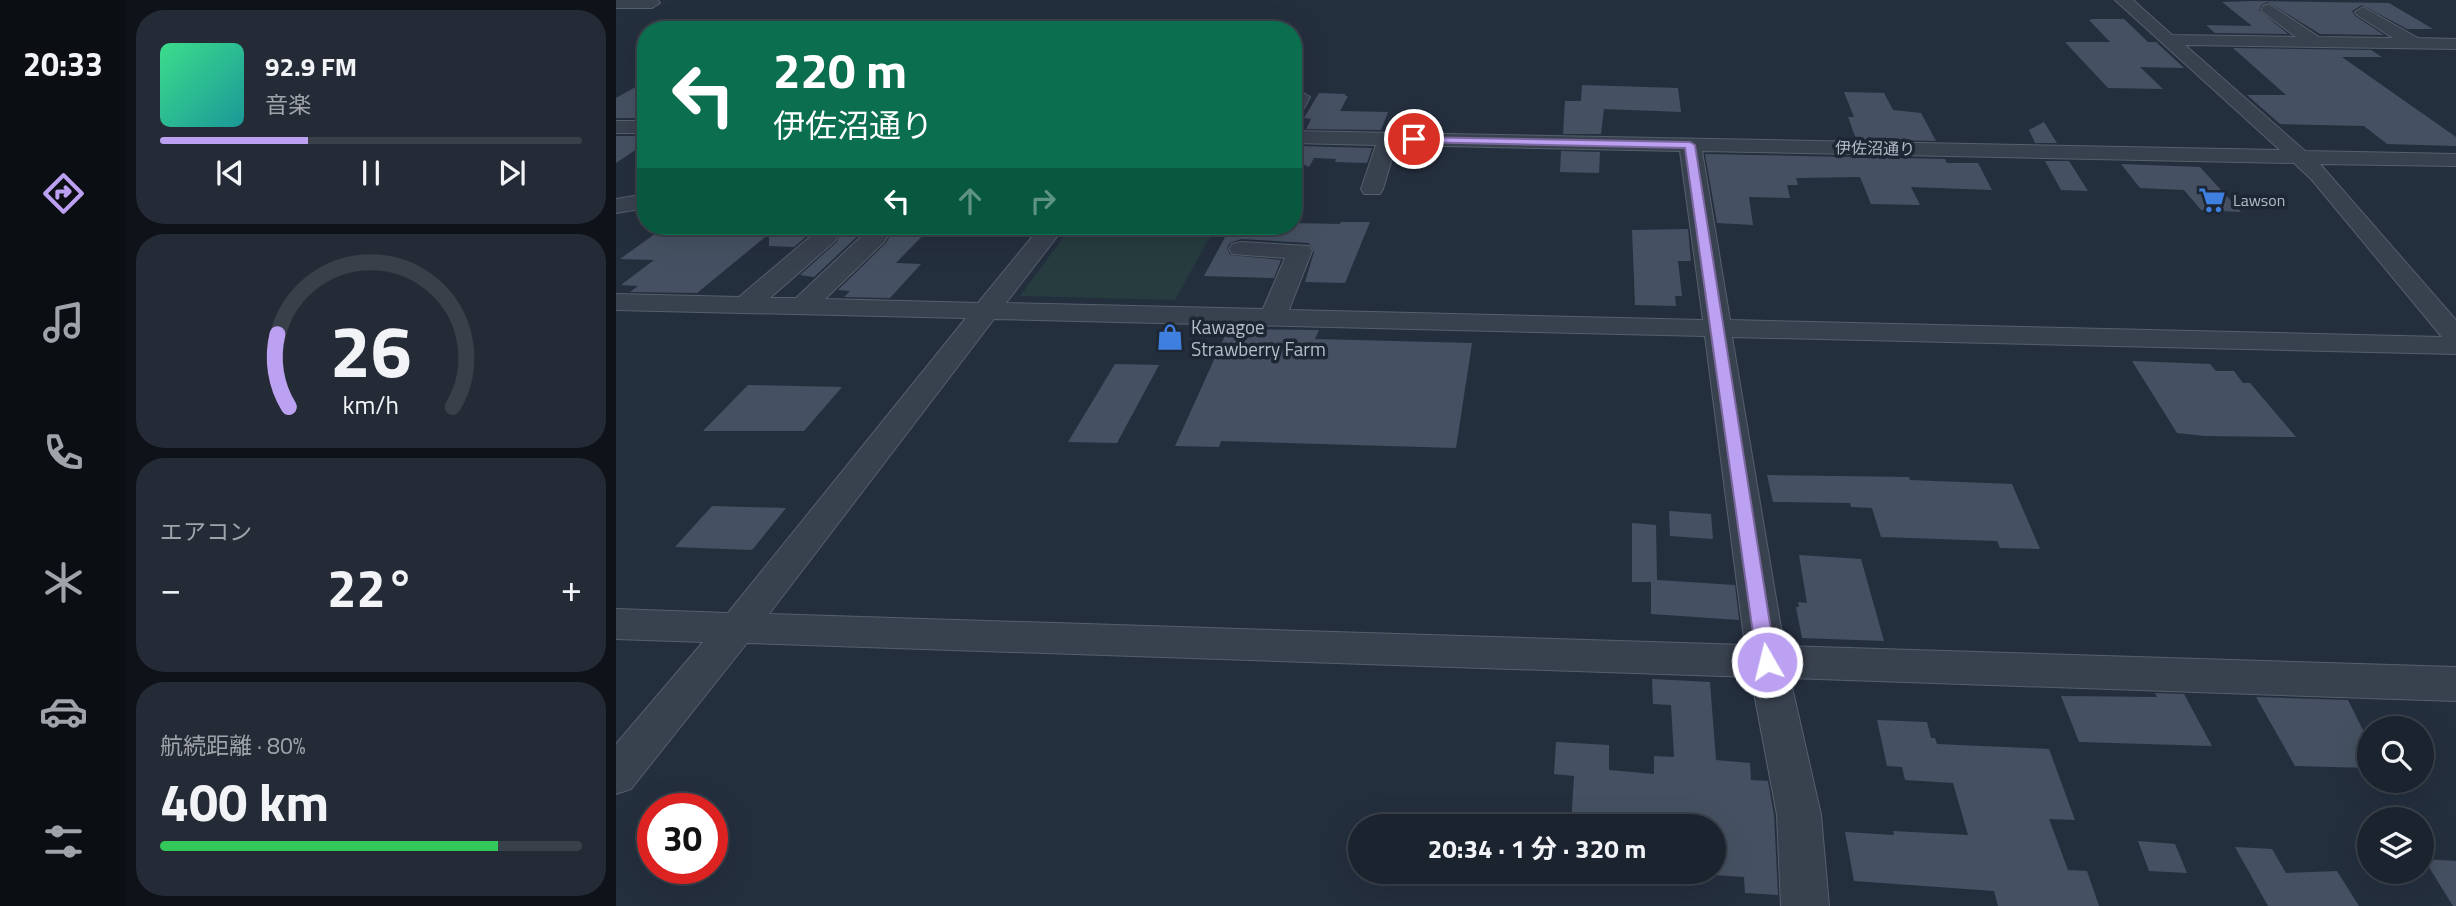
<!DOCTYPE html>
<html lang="ja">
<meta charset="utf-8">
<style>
body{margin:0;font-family:"Titillium Web","Noto Sans JP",sans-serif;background:#242b36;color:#f1f3f6;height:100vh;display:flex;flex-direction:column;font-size:26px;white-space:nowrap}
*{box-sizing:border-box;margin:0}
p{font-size:23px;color:#a0a4aa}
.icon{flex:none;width:38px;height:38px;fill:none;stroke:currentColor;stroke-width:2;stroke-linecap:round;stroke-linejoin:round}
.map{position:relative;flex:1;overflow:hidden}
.sheet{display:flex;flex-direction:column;gap:10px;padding:10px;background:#0f1319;width:490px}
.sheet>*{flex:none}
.banner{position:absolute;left:21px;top:21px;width:665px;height:214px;border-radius:28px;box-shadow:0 7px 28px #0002,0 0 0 2px #39404a;background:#0b6e4f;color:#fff;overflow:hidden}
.fabs{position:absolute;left:1741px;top:716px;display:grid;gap:14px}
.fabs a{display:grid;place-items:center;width:77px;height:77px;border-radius:50%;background:#1b232e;box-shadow:0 7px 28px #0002,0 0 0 2px #39404a;font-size:35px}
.speed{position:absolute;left:21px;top:793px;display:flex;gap:14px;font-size:35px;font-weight:700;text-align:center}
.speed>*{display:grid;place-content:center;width:91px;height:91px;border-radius:50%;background:#1b232e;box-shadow:0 7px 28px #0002,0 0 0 2px #39404a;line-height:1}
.speed .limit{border:10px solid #d22;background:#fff;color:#111}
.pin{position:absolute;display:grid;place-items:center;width:60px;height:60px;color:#fff;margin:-30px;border:4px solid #fff;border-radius:50%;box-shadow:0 2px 7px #0007}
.me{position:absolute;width:77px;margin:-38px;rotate:352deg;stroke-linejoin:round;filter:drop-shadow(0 0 5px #0008)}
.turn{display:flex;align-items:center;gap:24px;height:147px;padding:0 21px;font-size:32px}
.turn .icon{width:91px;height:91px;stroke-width:2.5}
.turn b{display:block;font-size:49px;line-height:60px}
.lanes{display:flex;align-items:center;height:66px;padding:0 21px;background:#0003;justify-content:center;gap:35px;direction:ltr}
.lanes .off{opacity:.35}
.big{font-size:52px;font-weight:700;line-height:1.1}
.sheet .tile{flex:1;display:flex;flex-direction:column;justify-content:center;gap:10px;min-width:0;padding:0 24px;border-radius:28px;background:#242b36}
.sheet .dial{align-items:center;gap:0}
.dial svg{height:182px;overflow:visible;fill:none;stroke:#39404a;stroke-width:7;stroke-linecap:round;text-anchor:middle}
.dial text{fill:#f1f3f6;stroke:none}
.song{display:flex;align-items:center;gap:21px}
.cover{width:84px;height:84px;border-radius:10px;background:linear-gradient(135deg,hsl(150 70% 55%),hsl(180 70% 35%))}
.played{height:7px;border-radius:4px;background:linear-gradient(90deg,#bca0f2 35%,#39404a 35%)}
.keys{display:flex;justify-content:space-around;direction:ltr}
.heat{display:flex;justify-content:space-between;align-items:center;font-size:38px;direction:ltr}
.charge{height:10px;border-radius:5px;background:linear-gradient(90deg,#34c759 80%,#39404a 0)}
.trip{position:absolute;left:732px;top:814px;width:378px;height:70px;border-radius:35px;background:#1b232e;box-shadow:0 7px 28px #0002,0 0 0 2px #39404a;font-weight:700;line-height:70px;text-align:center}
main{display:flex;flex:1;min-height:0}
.tab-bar{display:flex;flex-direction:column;width:126px;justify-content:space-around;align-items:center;background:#0b0e12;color:#a0a4aa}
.tab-bar .icon{width:49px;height:49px}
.tab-bar .selected{color:#bca0f2}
.tab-bar b{font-size:32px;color:#f1f3f6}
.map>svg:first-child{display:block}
</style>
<main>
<nav class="tab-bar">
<b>20:33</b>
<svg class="icon selected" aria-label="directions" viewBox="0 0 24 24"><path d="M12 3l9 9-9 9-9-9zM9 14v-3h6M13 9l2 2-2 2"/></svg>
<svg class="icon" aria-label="music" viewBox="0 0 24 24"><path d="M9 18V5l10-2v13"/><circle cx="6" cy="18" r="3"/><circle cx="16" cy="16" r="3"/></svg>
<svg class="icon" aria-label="phone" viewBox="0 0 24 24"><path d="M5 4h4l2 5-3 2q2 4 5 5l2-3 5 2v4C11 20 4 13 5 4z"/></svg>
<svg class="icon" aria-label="climate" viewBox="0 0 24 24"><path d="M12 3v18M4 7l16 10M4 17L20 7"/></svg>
<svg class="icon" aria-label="car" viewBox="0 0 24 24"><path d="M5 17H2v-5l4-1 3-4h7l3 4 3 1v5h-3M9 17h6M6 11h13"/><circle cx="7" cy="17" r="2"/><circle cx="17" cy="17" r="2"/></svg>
<svg class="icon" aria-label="filters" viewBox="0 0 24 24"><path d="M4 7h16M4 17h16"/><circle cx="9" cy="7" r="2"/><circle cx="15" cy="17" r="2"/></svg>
</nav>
<section class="sheet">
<div class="tile">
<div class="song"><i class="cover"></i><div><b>92.9 FM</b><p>音楽</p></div></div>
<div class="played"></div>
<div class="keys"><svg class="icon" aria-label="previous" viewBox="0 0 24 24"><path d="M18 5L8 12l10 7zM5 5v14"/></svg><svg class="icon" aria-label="pause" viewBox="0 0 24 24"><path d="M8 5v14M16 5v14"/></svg><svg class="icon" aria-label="next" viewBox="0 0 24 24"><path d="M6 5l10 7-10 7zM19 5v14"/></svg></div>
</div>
<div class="tile dial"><svg viewBox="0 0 100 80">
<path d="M14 69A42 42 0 1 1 86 69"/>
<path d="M14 69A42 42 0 0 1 9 37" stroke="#bca0f2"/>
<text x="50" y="56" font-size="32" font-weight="700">26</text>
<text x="50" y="72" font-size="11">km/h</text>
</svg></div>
<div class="tile"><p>エアコン</p>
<div class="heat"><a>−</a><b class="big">22°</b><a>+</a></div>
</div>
<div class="tile"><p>航続距離 · 80%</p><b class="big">400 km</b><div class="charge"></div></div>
</section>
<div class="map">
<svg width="1840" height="906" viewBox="0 0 1840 906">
<rect width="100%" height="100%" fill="#242f3e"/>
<polygon fill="#263c3f" points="456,226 600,226 559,300 404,296"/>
<g fill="#455162">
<polygon points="1637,1 1773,3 1817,29 1791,29 1746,5 1736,11 1739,16 1768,35 1704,34 1652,2 1645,5 1643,10 1672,34 1599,33 1590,25 1636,26 1606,2"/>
<polygon points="1477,19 1508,19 1532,42 1540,42 1568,68 1524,67 1547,89 1492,88 1449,42 1494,42 1473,20"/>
<polygon points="1617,48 1755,50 1766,57 1726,57 1840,137 1840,146 1771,144 1748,126 1664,124 1631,95 1670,95"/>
<polygon points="30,81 30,118 0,118 0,98"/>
<polygon points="966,85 1062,88 1065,112 988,109 985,134 947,134 949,101 965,101"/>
<polygon points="1228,92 1268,93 1277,110 1305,113 1320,141 1240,139 1232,117 1238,117"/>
<polygon points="703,93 730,94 729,96 732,96 724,111 772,112 765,130 690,129 695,119 688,118"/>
<polygon points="1428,122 1441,143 1419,143 1413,130"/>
<polygon points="0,136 30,136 30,143 0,163"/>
<polygon points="682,146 756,148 751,163 719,162 720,159 698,158 693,167 677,159"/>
<polygon points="945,151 984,152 983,173 944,172"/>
<polygon points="1089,154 1329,159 1331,163 1362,163 1376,190 1295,187 1304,205 1255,204 1244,177 1180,178 1182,185 1171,185 1174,198 1133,197 1137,225 1101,223"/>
<polygon points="1429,161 1453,161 1472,191 1445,190"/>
<polygon points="1505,164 1584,167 1625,212 1585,210 1568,190 1524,188"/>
<polygon points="725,222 754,222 729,283 689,282 698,252 693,243 625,239 614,243 611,248 614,255 665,260 658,278 588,276 615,226 677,226 677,223 724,224"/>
<polygon points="50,226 316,226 280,263 305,264 274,298 228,297 234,291 222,290 270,243 273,238 270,231 260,227 248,230 198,277 184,275 221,242 224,235 220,228 200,228 178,247 153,246 153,234 81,293 14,292 22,286 5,285 38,260 4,259"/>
<polygon points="1072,229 1075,261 1062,261 1066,296 1059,296 1060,306 1019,305 1016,230"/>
<polygon points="612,329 703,330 699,339 856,343 840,448 605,441 603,447 559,446"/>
<polygon points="1516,361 1594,364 1600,371 1618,371 1627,383 1634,383 1680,437 1589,436 1561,433"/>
<polygon points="499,364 543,365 501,443 452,442"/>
<polygon points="132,385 226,387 188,431 87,431"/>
<polygon points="1151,475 1293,477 1294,480 1396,484 1424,549 1384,548 1381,541 1265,537 1256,508 1235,507 1234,503 1157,502"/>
<polygon points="96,506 170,508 136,550 59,547"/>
<polygon points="1053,511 1095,514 1097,539 1054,536"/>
<polygon points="1016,523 1040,525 1041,580 1119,585 1123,620 1035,614 1035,582 1016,582"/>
<polygon points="1183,555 1245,559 1268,641 1186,638 1180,607 1183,607 1182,602 1191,603"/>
<polygon points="1036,679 1094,682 1100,760 1134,763 1135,780 1152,781 1158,815 1162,895 1129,893 1128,877 1097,875 1097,826 955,826 958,776 938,774 940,742 993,745 993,770 1038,774 1038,756 1058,757 1055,705 1037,704"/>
<polygon points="1539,693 1568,694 1596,746 1463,742 1445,696 1541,697"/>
<polygon points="1640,697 1732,700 1747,730 1754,731 1754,768 1679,766"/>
<polygon points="1261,720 1311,722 1315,738 1319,738 1321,744 1433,749 1459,820 1433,819 1452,870 1471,871 1483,906 1382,906 1378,891 1238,881 1229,832 1278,835 1277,831 1352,835 1337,783 1289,780 1286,767 1271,766"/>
<polygon points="1522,841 1559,844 1571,873 1533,871"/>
<polygon points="1619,847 1656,849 1670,873 1721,871 1743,906 1652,906"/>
<polygon points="1808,859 1840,861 1840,906 1837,906"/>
</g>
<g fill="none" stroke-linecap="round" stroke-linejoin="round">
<defs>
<g id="minor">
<polygon points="0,0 42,0 44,3 36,8 0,8"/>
<path d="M1499 0H1517L1556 35 1680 37 1647 12 1645 9 1647 6 1653 4 1703 37 1777 38 1741 15 1739 12 1747 7 1802 38 1840 39V49L1569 45 1689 151 1840 154V166L1704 164 1840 320V354L1116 337 1168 646 1840 667V701L1174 678 1205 815 1213 906H1165L1161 815 1135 677 131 643 15 789 0 794V744L87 642 0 639V609L112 613 350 318 0 310V294L123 297 201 231 210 229 219 231 222 236 219 241 154 298H180L250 232 259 230 268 232 271 237 268 242 209 299 362 303 425 226H449L390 303 647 309 669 258 616 254 613 249 616 244 625 242 693 246 696 251 673 310 1087 320 1064 151 780 145 767 189 764 194H748L745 189 760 145 677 143V131L1664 150ZM1086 151 1678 163 1696 180 1826 337 1114 320ZM378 319 1089 336 1129 645 153 614Z"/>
<polygon points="684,91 694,97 684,115 677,117 677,93"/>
<rect x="0" y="121" width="30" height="12"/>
<polygon points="30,194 30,208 0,213 0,199"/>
</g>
</defs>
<use href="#minor" stroke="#565f6c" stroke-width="2"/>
<use href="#minor" fill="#38414e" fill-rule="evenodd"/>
</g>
<polygon fill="#bca0f2" stroke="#7a689d" stroke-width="2" points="795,137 1074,142 1079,145 1160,662 1158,668 1151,670 1144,668 1141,662 1069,148 798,142 793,139"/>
<defs>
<symbol id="supermarket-bare" viewBox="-9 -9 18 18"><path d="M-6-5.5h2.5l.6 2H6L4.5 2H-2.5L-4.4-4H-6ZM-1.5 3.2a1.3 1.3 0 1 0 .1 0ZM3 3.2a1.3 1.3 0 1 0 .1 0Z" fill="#3f7fe0" stroke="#1d2633" stroke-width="2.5" paint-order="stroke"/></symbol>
<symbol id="shop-bare" viewBox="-9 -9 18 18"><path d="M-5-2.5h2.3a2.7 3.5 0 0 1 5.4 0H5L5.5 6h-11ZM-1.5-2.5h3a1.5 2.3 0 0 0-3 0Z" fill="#3f7fe0" stroke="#1d2633" stroke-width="2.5" paint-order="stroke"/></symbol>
</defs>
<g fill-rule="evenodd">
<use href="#supermarket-bare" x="1577" y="181" width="38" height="38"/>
<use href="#shop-bare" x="535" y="318" width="38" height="38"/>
</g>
<g text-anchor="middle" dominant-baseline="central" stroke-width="7" stroke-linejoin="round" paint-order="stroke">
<g font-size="16" fill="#b4bcc9" stroke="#1d2633">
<text transform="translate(1259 148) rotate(1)">伊佐沼通り</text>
</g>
<g font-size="16" fill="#b4bcc9" stroke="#1d2633" text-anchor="start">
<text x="1617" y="200">Lawson</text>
</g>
<g font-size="19" fill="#b4bcc9" stroke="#1d2633" text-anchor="start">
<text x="575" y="326">Kawagoe<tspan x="575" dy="22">Strawberry Farm</tspan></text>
</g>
</g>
</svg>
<div class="fabs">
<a><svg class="icon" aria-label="search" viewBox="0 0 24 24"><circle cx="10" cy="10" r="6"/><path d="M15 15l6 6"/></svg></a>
<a><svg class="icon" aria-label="layers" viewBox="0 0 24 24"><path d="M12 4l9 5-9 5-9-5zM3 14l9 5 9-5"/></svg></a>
</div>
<div class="speed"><div class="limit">30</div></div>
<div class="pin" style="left:798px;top:139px;background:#d93025"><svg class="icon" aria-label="arrive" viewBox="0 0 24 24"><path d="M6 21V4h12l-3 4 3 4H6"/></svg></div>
<svg class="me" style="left:1151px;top:662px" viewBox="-20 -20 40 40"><circle r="17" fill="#bca0f2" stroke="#fff" stroke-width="3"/><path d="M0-11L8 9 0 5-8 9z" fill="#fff"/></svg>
<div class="trip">20:34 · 1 分 · 320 m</div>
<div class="banner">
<div class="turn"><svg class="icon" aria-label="left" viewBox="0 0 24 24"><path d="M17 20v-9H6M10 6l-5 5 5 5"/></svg><div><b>220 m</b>伊佐沼通り</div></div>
<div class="lanes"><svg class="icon" aria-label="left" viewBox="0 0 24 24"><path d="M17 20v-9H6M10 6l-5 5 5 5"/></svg><svg class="icon off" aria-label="ahead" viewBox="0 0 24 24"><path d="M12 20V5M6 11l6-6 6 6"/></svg><svg class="icon off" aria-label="right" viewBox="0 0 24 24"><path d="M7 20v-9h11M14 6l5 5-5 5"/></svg></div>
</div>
</div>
</main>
